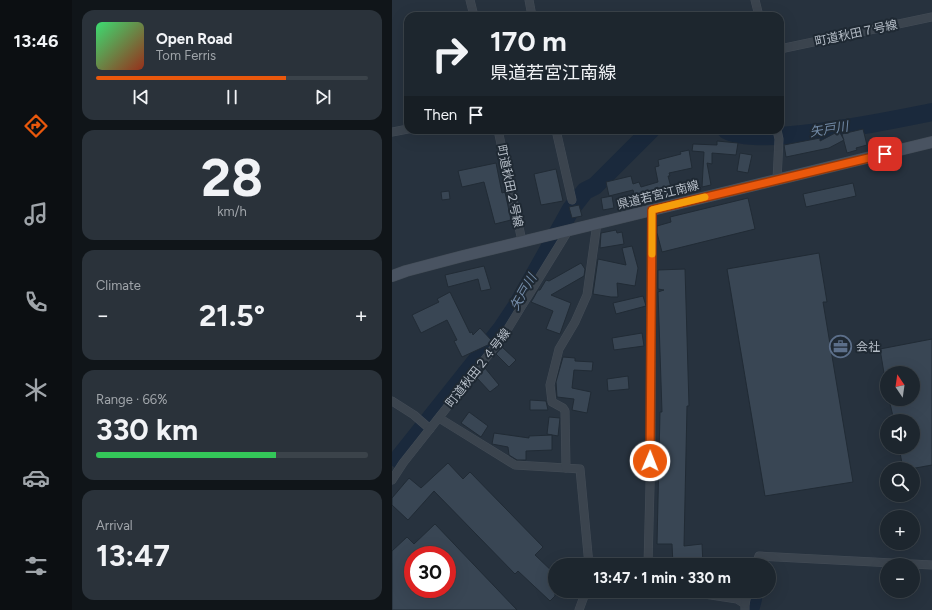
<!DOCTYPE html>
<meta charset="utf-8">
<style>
body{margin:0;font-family:Figtree,"Noto Sans JP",sans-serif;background:#2a323a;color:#f1f3f6;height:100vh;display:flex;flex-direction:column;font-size:15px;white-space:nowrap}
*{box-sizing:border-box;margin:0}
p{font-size:13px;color:#a0a5aa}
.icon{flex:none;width:22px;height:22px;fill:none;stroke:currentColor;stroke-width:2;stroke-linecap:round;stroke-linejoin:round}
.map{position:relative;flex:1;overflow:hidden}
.panel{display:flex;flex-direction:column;gap:10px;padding:10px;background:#101519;width:320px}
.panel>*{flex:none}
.banner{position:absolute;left:12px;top:12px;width:380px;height:122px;border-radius:12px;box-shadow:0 4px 16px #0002,0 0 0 1px #3b434a;background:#1d262e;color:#f1f3f6;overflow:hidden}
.needle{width:26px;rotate:347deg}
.controls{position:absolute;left:488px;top:366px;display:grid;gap:8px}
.controls a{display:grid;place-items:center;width:40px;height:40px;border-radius:50%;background:#1d262e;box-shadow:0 4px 16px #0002,0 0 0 1px #3b434a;font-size:20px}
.speed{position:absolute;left:12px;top:546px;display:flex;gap:8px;font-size:20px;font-weight:700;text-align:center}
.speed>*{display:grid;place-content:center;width:52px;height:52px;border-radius:50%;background:#1d262e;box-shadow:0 4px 16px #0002,0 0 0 1px #3b434a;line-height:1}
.speed .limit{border:6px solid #d22;background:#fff;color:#111}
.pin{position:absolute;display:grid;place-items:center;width:34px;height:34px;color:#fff;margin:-17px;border-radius:8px;box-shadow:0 2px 6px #0006}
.me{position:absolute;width:44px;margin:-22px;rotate:1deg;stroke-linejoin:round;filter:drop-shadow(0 0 3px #0008)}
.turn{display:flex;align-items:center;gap:14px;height:84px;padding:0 20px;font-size:18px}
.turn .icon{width:52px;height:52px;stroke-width:2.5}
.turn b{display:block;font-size:28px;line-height:34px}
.then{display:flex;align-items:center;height:38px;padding:0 20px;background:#0003;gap:8px;font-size:15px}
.big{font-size:30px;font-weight:700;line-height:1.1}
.panel .tile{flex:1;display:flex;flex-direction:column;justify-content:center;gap:6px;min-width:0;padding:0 14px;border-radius:12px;background:#2a323a}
.panel .dial{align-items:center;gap:0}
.dial b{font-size:52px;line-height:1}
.song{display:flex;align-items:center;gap:12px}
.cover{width:48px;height:48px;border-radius:6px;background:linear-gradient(135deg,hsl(140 70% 55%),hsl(10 70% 35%))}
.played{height:4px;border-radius:2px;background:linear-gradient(90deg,#ea580c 70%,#3b434a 70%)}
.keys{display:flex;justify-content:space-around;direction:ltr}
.heat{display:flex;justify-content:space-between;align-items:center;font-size:22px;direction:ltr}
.charge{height:6px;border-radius:3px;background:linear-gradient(90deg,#34c759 66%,#3b434a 0)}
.trip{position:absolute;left:156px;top:558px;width:228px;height:40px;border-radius:20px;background:#1d262e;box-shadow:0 4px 16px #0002,0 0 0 1px #3b434a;font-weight:700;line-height:40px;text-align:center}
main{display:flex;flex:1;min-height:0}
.tab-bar{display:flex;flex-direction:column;width:72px;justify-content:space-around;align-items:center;background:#0c0f12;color:#a0a5aa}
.tab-bar .icon{width:28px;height:28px}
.tab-bar .selected{color:#ea580c}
.tab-bar b{font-size:18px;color:#f1f3f6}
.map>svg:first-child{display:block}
</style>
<main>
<nav class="tab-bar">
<b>13:46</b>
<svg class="icon selected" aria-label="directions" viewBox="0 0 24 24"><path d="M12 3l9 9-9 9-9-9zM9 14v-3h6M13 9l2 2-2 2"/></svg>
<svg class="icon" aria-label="music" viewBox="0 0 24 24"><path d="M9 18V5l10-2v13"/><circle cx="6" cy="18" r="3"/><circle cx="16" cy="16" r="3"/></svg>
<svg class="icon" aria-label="phone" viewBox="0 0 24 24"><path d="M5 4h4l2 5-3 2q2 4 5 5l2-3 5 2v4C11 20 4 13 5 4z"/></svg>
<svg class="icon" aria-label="climate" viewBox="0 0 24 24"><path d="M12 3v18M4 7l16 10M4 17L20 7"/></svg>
<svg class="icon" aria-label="car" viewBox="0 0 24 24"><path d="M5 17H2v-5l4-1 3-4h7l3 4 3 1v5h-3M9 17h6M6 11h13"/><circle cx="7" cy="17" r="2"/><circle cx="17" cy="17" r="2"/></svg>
<svg class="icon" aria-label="filters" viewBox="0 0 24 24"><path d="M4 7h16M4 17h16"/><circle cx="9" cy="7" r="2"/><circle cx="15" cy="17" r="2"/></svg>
</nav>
<section class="panel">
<div class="tile">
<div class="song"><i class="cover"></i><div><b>Open Road</b><p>Tom Ferris</p></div></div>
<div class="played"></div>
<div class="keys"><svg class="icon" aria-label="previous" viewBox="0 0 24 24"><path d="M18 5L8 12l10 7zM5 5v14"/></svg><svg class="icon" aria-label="pause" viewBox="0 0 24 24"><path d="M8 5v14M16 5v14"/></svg><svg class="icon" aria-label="next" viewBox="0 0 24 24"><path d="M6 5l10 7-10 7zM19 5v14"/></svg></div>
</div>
<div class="tile dial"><b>28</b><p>km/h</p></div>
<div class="tile"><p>Climate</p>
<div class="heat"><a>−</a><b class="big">21.5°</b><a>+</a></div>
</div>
<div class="tile"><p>Range · 66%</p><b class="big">330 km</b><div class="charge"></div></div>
<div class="tile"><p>Arrival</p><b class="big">13:47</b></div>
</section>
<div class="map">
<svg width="540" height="610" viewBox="0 0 540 610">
<rect width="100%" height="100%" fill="#27323e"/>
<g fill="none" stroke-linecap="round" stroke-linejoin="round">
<g stroke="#1a293c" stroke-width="18">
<path d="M334 130C366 149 500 120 540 112"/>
<polyline points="6,459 110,328 126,304 179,209 193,191 203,186 259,130"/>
<polyline points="358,610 361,599"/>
</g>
</g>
<g fill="#394654" stroke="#212b35" fill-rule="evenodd">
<polygon points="471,129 475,145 464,148 465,150 455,153 450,134"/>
<polygon points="447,131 452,140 437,148 394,157 392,145 428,138 428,141"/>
<polygon points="325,141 346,143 344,155 320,153 320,164 315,163 319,185 310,187 312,152 300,151 301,144 325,145"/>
<polygon points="297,150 300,168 277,173 278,176 276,176 281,195 262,200 261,196 244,201 241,190 217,196 214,182 239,176 241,184 247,182 249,187 266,182 263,167 267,166 266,160 289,154 288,152"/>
<polygon points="348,153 360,155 356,173 345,171"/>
<polygon points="104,163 110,193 113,192 119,220 103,224 92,182 70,187 66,171"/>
<polygon points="164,169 171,201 149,205 142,174"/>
<polygon points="461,183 464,196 414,207 411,194"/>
<polygon points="57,191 58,199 50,200 49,192"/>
<polygon points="220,196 222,208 211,210 209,198"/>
<polygon points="356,198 363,229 270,252 265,233 265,226 279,222 278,217"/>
<polygon points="187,205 190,216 180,218 177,207"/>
<polygon points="224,230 225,233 230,232 232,244 208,248 209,233"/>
<polygon points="240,246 246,268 243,286 225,283 226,297 219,297 201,294 206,259 234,265 230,248"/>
<polygon points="427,253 435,302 431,302 461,482 373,496 335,269"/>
<polygon points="189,263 193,269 192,276 159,295 179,303 168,334 154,329 161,311 139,302 141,299 146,290 148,290 154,280 157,281"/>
<polygon points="92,266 99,289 89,291 86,279 56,287 53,275"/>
<polygon points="293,269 297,406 295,406 292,546 310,544 311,565 281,565 280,544 265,544 268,412 270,412 266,292 272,290 266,289 266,270"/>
<polygon points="58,292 78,333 80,332 81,335 88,328 100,341 98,344 70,357 62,341 65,340 55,320 29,333 20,315 47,302 45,299"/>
<polygon points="251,296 254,306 224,314 221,303"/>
<polygon points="250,333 252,346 222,350 220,338"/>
<polygon points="540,339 540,465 518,469 511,469 507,447 521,447 521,421 502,421 497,399 521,399 521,373 492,373 488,349"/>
<polygon points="110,347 124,360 117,367 104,354"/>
<polygon points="171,357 183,358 183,361 201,362 200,371 182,370 180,388 199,392 195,413 180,410 182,399 165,397 164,382"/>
<polygon points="93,368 107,385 98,392 85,378"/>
<polygon points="236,376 237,389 216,391 215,379"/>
<polygon points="138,400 154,401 156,410 138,410"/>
<polygon points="77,412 96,426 89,437 69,423"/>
<polygon points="157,417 168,418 166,436 155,434"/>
<polygon points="102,433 137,438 137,436 160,435 160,450 134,451 134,460 125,460 117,455 116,447 100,444"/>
<polygon points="56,463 71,479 78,472 151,547 143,555 163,574 163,596 158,601 126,571 123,574 42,491 16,520 0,505 0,498 17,478 29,488"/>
<path d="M43 524 125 610H0V551L15 537 22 544ZM21 555H55V589H21Z"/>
</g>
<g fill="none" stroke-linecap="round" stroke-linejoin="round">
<defs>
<g id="street">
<polyline points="78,0 82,16"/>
<polyline points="137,0 140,16"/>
<polyline points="363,0 367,16"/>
<polyline points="388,49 540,17"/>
<polyline points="106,130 130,241"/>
<polyline points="164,130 180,200"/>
<polyline points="0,132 16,129"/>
<polyline points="385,180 387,139 385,130"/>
<polyline points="0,401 22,415 38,429"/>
<polyline points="47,418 123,465 174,468"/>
<polyline points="0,480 11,463 112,335 176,231"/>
<polyline points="197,565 188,469 174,468 173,411 171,408 160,402 158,385 167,349 183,322 195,295 205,223"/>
<polyline points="256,565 259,446 260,210"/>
<polyline points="364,565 367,556 540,565"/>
<polyline points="293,591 345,599 353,604 353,610"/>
<polyline points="353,604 356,591"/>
<polyline points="187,610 194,591"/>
</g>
<polyline id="secondary" points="0,276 14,271 71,256 540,142"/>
</defs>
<use href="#street" stroke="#444d57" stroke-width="9"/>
<use href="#secondary" stroke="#444d57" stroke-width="12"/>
<use href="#street" stroke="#3b444e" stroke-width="8"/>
<use href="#secondary" stroke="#495361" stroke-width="11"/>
</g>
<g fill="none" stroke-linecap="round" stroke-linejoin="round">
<defs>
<polyline id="route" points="258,461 260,210 493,154"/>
</defs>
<use href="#route" stroke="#983908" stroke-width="10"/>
<use href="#route" stroke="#ea580c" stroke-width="7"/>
<polyline stroke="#f59e0b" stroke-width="7" points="260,254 260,210 313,197"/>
</g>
<defs>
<symbol id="office-ring" viewBox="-11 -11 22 22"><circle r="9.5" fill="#1f2933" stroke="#5c6f8a" stroke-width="1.5"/><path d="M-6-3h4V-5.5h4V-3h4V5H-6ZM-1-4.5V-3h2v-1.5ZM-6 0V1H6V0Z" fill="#5c6f8a"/></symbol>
</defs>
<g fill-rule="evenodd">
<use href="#office-ring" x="436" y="334" width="25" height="25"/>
</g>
<g text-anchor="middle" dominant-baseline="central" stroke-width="4" stroke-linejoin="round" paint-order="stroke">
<g font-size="12" fill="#b7bfc9" stroke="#1f2933">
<text transform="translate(464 33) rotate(-12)">町道秋田７号線</text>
<text transform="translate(118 186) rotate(78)">町道秋田２号線</text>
<text transform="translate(266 195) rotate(-14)">県道若宮江南線</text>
<text transform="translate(86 368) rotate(-52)">町道秋田２４号線</text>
</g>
<g font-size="12" fill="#b7bfc9" stroke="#1f2933" text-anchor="start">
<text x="464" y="347">会社</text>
</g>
<g font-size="13" font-style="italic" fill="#728aa6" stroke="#1f2933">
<text transform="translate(437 129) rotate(-9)">矢戸川</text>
<text transform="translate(131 292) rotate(-60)">矢戸川</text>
</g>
</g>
</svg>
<div class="controls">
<a><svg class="needle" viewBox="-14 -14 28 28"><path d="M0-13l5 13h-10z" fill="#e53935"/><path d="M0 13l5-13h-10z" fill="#a0a5aa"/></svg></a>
<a><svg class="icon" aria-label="sound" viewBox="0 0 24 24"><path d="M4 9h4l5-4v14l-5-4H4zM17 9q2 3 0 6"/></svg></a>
<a><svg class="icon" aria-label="search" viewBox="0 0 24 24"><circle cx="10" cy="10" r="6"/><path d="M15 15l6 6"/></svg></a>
<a>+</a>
<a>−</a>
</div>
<div class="speed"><div class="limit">30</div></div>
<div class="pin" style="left:493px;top:154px;background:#d93025"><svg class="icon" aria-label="arrive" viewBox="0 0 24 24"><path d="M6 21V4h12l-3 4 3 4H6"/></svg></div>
<svg class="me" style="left:258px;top:461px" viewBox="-20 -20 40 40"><circle r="17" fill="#ea580c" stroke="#fff" stroke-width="3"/><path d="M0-11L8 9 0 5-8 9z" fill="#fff"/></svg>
<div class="trip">13:47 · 1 min · 330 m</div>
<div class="banner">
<div class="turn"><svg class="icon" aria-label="right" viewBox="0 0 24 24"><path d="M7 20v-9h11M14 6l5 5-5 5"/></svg><div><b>170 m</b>県道若宮江南線</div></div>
<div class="then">Then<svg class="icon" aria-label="arrive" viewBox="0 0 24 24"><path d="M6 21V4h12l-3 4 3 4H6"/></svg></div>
</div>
</div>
</main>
